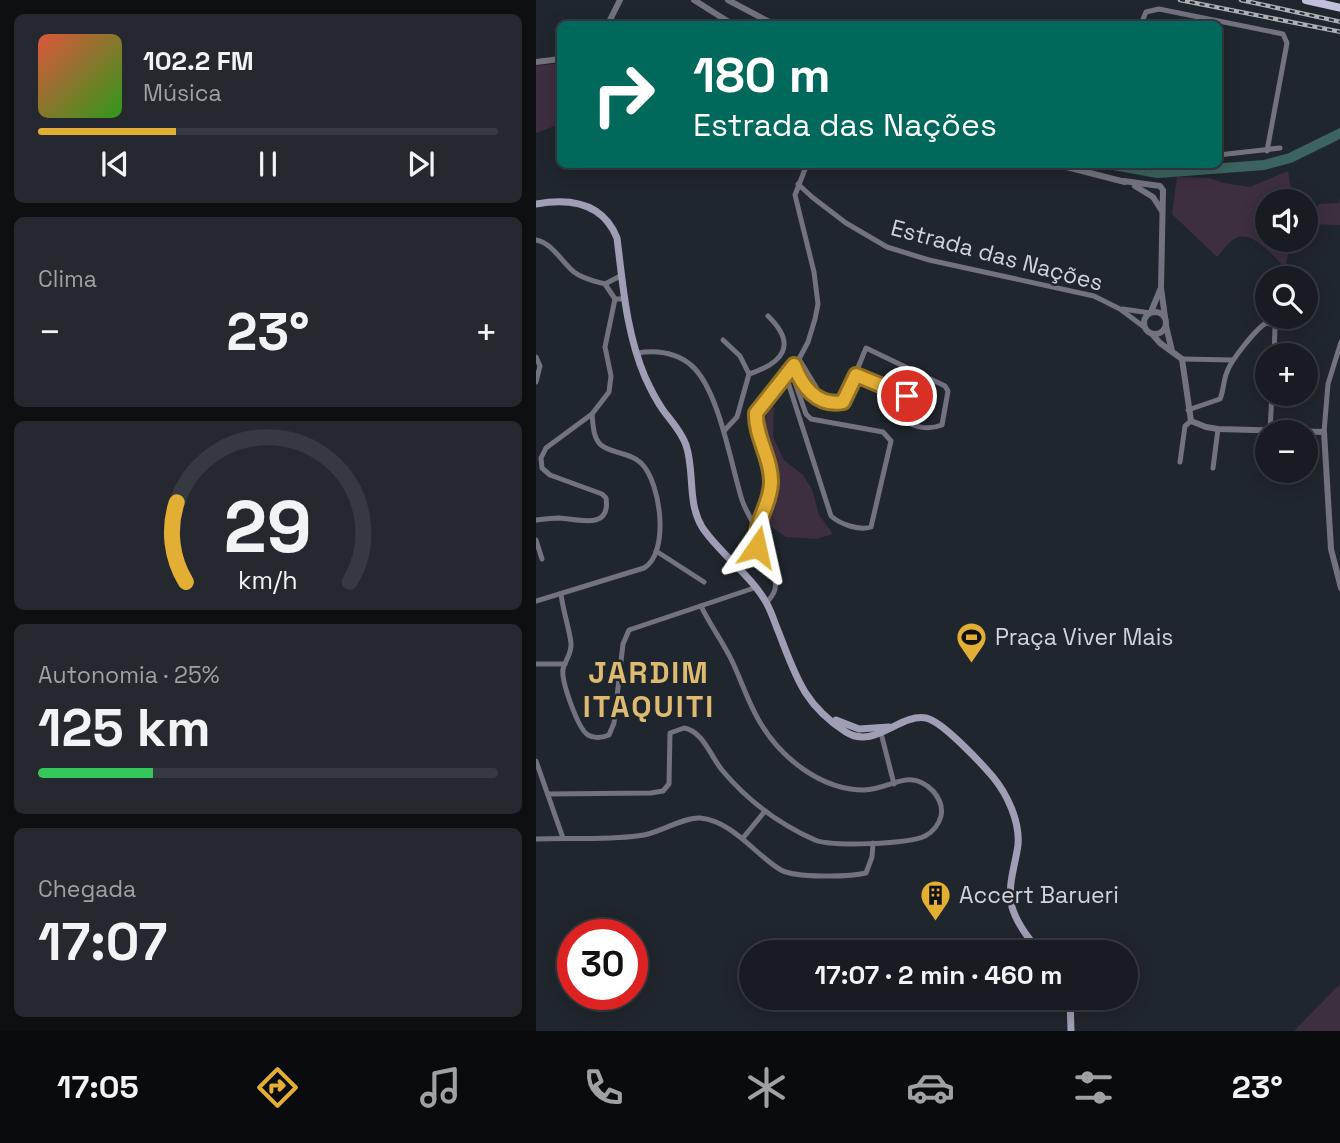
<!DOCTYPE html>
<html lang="pt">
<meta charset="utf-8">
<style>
body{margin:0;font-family:"Space Grotesk",sans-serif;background:#25292f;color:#f1f3f6;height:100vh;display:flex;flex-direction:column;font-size:26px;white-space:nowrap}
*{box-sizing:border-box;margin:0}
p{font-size:23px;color:#9fa1a5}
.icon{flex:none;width:38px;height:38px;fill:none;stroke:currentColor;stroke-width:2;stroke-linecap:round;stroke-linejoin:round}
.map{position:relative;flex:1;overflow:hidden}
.panel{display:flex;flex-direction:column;gap:14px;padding:14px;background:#0d0f13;width:536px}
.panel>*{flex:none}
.top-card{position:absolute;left:21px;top:21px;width:665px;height:147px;border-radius:10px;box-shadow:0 4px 18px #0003,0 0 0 2px #363a40;background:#00695c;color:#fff;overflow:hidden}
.fabs{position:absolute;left:719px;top:189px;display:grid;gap:14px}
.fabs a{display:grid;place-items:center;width:63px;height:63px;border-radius:50%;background:#181c22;box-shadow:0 4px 18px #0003,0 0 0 2px #363a40;font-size:35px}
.speed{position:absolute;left:21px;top:919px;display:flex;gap:14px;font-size:35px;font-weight:700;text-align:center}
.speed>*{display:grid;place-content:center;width:91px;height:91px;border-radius:50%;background:#181c22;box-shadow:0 4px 18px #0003,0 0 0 2px #363a40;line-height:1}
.speed .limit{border:10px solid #d22;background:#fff;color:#111}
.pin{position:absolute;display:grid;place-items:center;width:60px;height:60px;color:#fff;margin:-30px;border:4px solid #fff;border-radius:50%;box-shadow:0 2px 7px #0007}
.me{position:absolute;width:77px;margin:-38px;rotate:11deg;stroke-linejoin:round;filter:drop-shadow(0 0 5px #0008)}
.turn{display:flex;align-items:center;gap:24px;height:147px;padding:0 21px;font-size:32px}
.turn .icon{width:91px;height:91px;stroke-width:2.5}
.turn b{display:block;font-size:49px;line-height:60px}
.big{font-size:52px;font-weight:700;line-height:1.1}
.panel .card{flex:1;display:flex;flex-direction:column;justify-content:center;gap:10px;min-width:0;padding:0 24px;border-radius:10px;background:#25292f}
.panel .dial{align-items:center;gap:0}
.dial svg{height:182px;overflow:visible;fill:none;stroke:#363a40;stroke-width:7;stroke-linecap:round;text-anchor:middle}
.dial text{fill:#f1f3f6;stroke:none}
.song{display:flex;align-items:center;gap:21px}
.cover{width:84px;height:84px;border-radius:10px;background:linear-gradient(135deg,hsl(10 70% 55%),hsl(110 70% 35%))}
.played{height:7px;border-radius:4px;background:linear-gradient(90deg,#e2ae34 30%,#363a40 30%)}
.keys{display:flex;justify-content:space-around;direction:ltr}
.heat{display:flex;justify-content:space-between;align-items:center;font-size:38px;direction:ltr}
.charge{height:10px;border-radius:5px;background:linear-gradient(90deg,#34c759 25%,#363a40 0)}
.trip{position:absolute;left:203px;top:940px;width:399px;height:70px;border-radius:35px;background:#181c22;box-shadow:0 4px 18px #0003,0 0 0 2px #363a40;font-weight:700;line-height:70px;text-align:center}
.tabs{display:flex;height:112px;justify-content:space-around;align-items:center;background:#0a0b0e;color:#9fa1a5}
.tabs .icon{width:49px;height:49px}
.tabs .selected{color:#e2ae34}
.tabs b{font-size:32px;color:#f1f3f6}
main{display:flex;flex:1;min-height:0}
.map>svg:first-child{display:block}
</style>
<main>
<section class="panel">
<div class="card">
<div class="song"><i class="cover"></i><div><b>102.2 FM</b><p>Música</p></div></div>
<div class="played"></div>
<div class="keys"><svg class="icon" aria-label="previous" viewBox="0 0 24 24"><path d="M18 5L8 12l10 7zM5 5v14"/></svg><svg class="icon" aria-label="pause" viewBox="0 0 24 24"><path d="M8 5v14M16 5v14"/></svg><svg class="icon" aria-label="next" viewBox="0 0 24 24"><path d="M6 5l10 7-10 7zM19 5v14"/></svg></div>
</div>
<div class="card"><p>Clima</p>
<div class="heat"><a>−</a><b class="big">23°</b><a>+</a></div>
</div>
<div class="card dial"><svg viewBox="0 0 100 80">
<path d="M14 69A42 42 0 1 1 86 69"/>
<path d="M14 69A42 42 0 0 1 10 34" stroke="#e2ae34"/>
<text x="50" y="56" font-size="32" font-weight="700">29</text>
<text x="50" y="72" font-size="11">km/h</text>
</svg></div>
<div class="card"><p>Autonomia · 25%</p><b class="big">125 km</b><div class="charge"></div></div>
<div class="card"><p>Chegada</p><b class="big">17:07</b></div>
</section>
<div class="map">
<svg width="805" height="1031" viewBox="0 0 805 1031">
<rect width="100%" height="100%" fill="#20262d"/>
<g fill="#3d2e40">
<polygon points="24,63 24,124 0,133 0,66"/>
<path d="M752 171 757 201H732V240H755L749 267C738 258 718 232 702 237 693 240 687 251 681 257L636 214 641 177 673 178 688 183 714 187Z"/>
<polygon points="804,198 804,225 770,224 783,204 803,203"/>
<polygon points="232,401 238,408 237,437 248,460 267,475 276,489 283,515 297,534 280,539 250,537 230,523 241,490 230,424"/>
<polygon points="804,984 804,1031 758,1031"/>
</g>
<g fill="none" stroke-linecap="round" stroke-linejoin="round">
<polyline stroke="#3b645f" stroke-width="10" points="572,164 622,173 728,165 754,158 805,133"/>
<g stroke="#737280" stroke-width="5">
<polyline points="605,24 610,12 623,9 747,34 751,43 731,151"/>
<polyline points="682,155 744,148"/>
<polyline points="262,184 276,197 310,223 351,247 393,260 558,296 584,309 608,327"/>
<path d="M0 240C16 243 26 262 38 272 47 279 58 281 69 284L79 299H88"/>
<polyline points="69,284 86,275"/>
<polyline points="587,309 614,313"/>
<polyline points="187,340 204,356 213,374"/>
<path d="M101 353C121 350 140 352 156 366 183 390 195 465 206 500 209 510 217 520 219 530 221 537 219 544 222 551 231 569 251 582 231 602"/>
<polyline points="0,357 4,366 0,382"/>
<polyline points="263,359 280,387 282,397"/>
<polyline points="646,359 697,360"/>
<path d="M258 365C267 387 280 404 305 403L310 397 330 348 409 386 412 391 406 425C393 430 379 428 368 420L367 414 377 372"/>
<polyline points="320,375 371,396"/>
<path d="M250 376 295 516C304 524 323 531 335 527L355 441 347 432 275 419 270 414 255 371"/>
<path d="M652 410 684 399C688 390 687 381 691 372 695 360 720 329 730 323L738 325 739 328 738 355"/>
<polyline points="734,430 736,394"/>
<path d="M188 431 201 417 213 374C247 363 262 345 232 316"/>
<polyline points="788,432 792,384 805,342"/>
<polyline points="644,462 649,426 655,421"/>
<polyline points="677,468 682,429"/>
<path d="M0 520C8 519 15 518 23 518 42 519 75 531 70 498L66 494 14 475 6 468 5 458 10 448 56 414 73 392 75 376 69 347 79 299"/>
<path d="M220 530C229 507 241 487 233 461 228 445 220 430 220 413L263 359 272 342 279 319 282 304 278 272 259 195 271 164"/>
<polyline points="0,540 6,559"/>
<polyline points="120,551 168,582"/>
<path d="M25 594C27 611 33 627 35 643 36 654 29 660 27 669 25 681 42 729 52 735 59 739 66 738 73 735L78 723 87 644 93 630 218 588"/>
<path d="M0 601 108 568C134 553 125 482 105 463 94 452 76 454 65 445 57 438 57 424 56 414"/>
<polyline points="0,664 29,664"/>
<polyline points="345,733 358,784"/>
<polyline points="0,761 27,838"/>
<path d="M12 794 115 793 127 791 133 784 134 733 148 728C167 731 175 757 186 770 211 800 243 824 279 840 296 847 373 844 389 836 397 832 403 824 405 816 407 807 403 798 397 791 373 767 356 789 328 790 286 790 246 759 225 724 213 705 206 682 196 661 187 642 174 625 165 606"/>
<polyline points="207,838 229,811"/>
<path d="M0 839C36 837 72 841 108 835 125 832 148 817 164 818 197 821 219 855 245 870 259 878 314 877 330 873L336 857 337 843"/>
</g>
<g stroke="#737280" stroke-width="6">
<polyline points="158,0 196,24"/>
<polyline points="192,0 237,24"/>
<polyline points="72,24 84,0"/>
<polyline points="0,62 24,59"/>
<polyline points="519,164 589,182"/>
<polyline points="588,181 624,186 627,190 625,288 629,317"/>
<polyline points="599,186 617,197 626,211"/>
<circle cx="619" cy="323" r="11"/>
<polyline points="615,312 624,290"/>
<polyline points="630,326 636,351"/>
<polyline points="616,334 624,343 646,359 655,421 670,427 682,429 788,432 795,549 805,588"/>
</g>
<g stroke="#9f9eb4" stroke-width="7">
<path d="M0 204C34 198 67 203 81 238 87 285 90 332 109 377 114 388 120 400 127 410 135 421 145 431 150 445 159 472 151 502 166 527 183 553 217 577 231 604 236 613 239 624 243 633 260 677 268 705 310 732 338 750 364 713 390 718 406 721 445 763 457 777 471 794 484 821 482 845 479 867 471 885 476 907 481 924 493 939 504 952"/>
<polyline points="300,720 323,729 353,727"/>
<polyline points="534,998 535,1031"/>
</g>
<polyline stroke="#c1c0dc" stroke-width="8" points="770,0 805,8"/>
<defs>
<g id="rail">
<polyline points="644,0 805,32"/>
<polyline points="705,0 805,22"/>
</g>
</defs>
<use href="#rail" stroke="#adb1b6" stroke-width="4.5"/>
<use href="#rail" stroke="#20262d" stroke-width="2" stroke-dasharray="5" stroke-linecap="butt"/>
</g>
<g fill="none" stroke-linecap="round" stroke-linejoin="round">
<defs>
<path id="route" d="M221 547C217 522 234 508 235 483 236 459 219 437 220 413L258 365C266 386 281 407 307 402L320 375 371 396"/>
</defs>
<use href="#route" stroke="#937122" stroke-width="18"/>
<use href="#route" stroke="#e2ae34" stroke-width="12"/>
</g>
<defs>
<symbol id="stadium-pin" viewBox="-11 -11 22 30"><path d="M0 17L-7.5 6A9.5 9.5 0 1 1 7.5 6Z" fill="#e2ae34" stroke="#20262d"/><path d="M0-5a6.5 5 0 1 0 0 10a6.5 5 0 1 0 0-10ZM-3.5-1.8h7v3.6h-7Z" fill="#111"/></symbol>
<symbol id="building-pin" viewBox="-11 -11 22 30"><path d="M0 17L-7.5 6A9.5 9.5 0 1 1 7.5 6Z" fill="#e2ae34" stroke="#20262d"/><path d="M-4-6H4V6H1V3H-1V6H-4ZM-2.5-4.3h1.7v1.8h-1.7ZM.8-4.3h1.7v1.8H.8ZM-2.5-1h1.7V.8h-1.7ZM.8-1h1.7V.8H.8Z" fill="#111"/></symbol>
</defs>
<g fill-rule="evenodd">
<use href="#stadium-pin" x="418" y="620" width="35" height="47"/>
<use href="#building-pin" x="382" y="878" width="35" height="47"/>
</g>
<g text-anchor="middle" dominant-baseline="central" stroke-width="5" stroke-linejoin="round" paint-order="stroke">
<g font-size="23" fill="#d1d4d9" stroke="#20262d">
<text transform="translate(461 255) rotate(15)">Estrada das Nações</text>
</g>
<g font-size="23" fill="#d1d4d9" stroke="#20262d" text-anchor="start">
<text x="459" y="637">Praça Viver Mais</text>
<text x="423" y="895">Accert Barueri</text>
</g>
<g font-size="30" font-weight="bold" letter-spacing="2" fill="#dfbb72" stroke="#20262d">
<text x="113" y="672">JARDIM<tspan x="113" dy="34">ITAQUITI</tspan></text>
</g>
</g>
</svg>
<div class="fabs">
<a><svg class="icon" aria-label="sound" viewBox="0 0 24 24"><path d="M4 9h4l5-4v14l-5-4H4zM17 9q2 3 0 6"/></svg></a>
<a><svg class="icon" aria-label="search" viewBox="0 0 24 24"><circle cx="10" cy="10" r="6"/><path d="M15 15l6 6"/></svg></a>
<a>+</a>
<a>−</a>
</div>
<div class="speed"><div class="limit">30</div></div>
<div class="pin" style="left:371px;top:396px;background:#d93025"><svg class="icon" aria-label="arrive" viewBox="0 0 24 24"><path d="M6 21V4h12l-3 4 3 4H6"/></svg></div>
<svg class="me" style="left:221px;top:547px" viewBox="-20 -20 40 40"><path d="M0-17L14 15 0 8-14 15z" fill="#e2ae34" stroke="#fff" stroke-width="4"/></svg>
<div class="trip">17:07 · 2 min · 460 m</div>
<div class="top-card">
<div class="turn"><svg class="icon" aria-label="right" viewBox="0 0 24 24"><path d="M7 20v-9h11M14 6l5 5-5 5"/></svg><div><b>180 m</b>Estrada das Nações</div></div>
</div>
</div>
</main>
<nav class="tabs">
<b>17:05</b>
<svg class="icon selected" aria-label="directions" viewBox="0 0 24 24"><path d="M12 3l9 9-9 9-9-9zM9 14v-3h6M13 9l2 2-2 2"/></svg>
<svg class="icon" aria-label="music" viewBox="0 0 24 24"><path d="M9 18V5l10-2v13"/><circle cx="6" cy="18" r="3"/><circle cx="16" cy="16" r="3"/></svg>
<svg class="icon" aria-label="phone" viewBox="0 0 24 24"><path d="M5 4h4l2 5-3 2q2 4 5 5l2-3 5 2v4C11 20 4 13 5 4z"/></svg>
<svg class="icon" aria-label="climate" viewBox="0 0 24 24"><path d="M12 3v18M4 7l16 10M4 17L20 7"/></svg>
<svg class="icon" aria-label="car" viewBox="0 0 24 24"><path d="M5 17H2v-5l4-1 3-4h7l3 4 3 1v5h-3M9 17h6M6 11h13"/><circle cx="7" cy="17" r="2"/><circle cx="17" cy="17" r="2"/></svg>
<svg class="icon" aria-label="filters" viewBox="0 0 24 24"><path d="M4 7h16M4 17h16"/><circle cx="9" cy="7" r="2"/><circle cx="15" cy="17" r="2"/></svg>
<b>23°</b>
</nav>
